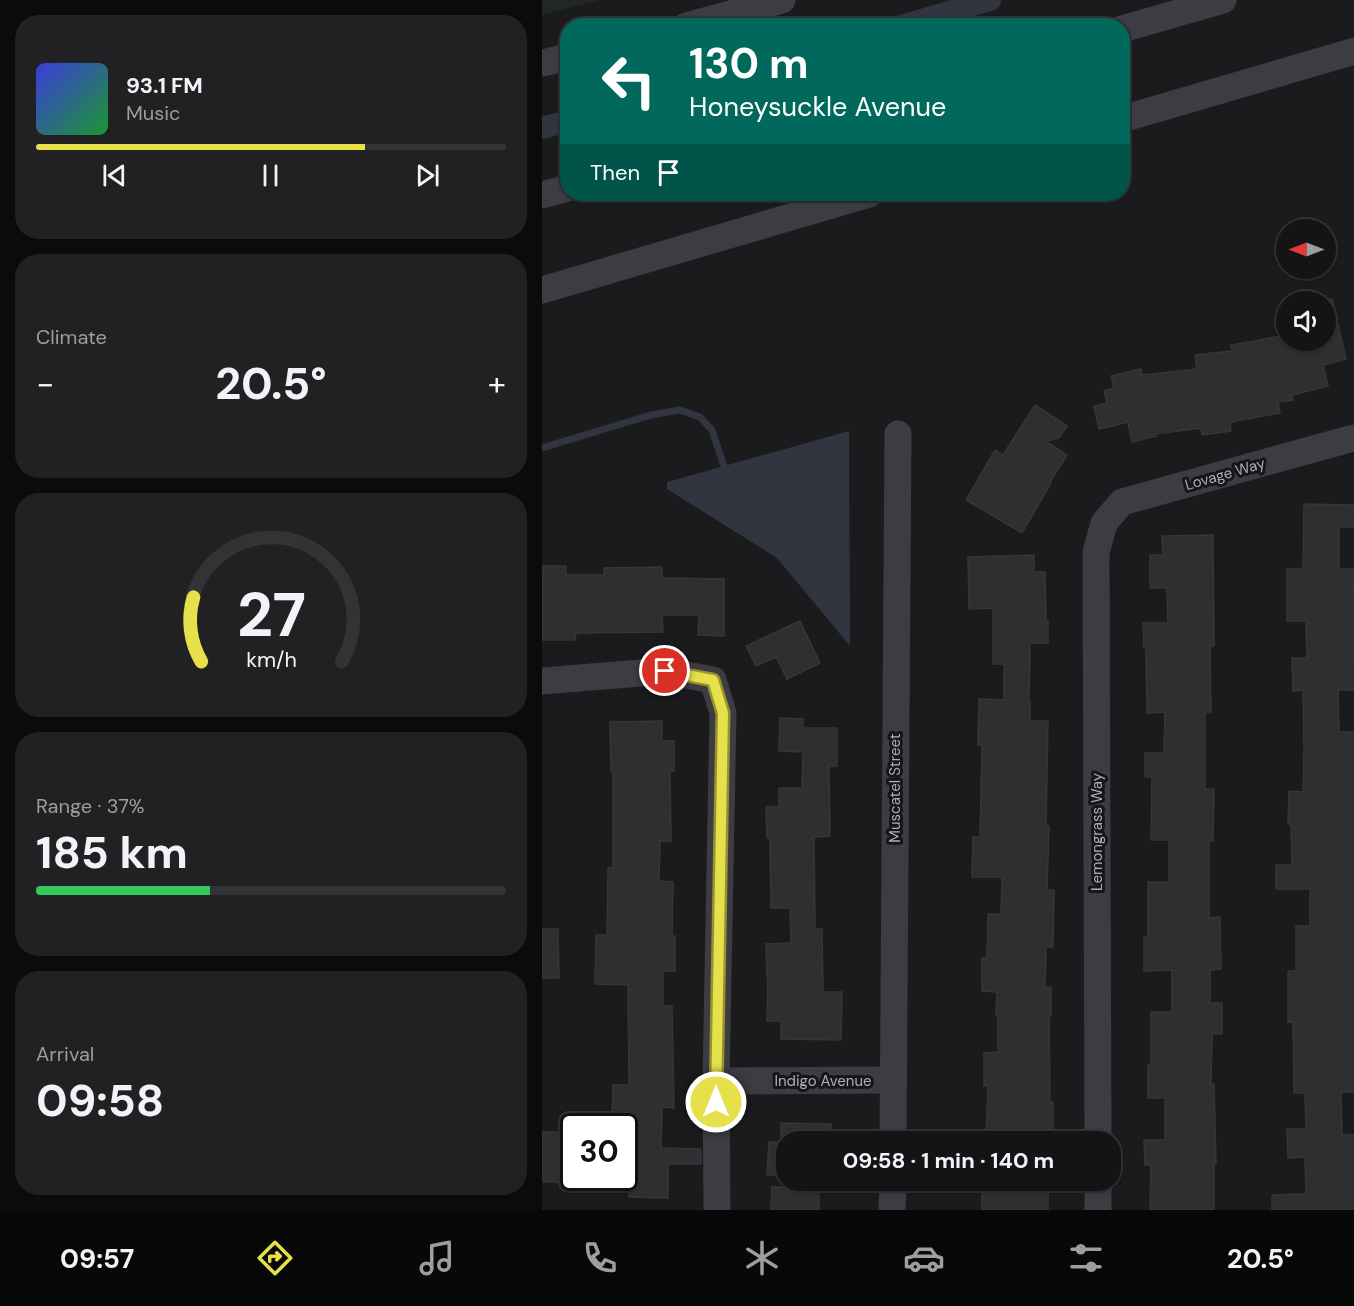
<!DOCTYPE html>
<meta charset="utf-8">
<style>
body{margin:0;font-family:"DM Sans",sans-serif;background:#212123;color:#f1f3f6;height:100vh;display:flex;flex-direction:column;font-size:22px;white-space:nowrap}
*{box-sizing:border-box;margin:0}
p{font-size:20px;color:#9d9ea1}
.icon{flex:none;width:33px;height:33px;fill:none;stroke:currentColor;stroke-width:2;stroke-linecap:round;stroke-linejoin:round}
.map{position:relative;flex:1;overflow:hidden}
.drawer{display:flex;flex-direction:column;gap:15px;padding:15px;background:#0b0b0c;width:542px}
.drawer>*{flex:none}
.top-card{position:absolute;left:18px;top:18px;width:570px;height:183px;border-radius:24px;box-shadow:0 2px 4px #0004,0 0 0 2px #333335;background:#00695c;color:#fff;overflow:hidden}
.needle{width:39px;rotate:270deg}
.controls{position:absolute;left:734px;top:219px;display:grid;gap:12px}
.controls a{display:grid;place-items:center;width:60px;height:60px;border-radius:50%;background:#141416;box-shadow:0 2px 4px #0004,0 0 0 2px #333335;font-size:30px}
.speed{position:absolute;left:18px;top:1113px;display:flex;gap:12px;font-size:30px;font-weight:700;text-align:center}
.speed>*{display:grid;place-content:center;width:78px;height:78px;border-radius:50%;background:#141416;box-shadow:0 2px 4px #0004,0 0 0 2px #333335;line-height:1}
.speed .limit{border:3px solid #111;border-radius:9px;background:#fff;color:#111}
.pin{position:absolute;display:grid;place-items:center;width:51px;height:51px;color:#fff;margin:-26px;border:3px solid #fff;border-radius:50%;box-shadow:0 2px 6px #0007}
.me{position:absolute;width:66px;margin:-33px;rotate:0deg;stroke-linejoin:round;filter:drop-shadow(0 0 4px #0008)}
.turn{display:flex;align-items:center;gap:21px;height:126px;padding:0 30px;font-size:27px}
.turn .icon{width:78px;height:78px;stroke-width:2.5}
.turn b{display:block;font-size:42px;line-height:51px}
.then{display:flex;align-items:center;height:57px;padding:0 30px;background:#0003;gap:12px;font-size:22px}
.big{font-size:45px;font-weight:700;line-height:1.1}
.drawer .card{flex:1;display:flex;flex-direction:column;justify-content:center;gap:9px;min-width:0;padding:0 21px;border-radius:24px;background:#212123}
.drawer .dial{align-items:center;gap:0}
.dial svg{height:156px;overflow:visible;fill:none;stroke:#333335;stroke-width:7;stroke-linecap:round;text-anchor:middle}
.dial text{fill:#f1f3f6;stroke:none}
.song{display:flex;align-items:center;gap:18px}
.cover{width:72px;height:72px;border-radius:9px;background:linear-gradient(135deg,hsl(240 70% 55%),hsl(130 70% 35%))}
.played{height:6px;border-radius:3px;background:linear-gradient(90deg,#e6e04a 70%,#333335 70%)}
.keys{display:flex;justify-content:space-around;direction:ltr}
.heat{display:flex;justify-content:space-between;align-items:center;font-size:33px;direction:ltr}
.charge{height:9px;border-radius:4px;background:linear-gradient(90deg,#34c759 37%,#333335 0)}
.trip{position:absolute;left:234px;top:1131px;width:345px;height:60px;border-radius:24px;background:#141416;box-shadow:0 2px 4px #0004,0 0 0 2px #333335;font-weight:700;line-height:60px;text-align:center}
.menu{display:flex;height:96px;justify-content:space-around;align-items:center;background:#080809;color:#9d9ea1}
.menu .icon{width:42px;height:42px}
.menu .active{color:#e6e04a}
.menu b{font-size:27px;color:#f1f3f6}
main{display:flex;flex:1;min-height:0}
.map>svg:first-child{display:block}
</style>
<main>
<section class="drawer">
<div class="card">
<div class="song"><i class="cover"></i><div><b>93.1 FM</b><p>Music</p></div></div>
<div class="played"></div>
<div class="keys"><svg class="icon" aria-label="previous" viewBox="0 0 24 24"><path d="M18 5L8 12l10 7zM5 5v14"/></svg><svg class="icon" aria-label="pause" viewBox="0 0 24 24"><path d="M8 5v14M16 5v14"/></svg><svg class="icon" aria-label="next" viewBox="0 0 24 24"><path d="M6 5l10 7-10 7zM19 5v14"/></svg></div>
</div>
<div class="card"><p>Climate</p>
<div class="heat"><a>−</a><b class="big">20.5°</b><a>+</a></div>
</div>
<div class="card dial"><svg viewBox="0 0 100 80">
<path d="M14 69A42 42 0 1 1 86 69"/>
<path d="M14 69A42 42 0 0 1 10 36" stroke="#e6e04a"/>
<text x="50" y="56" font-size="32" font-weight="700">27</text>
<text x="50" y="72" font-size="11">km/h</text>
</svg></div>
<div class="card"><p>Range · 37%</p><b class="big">185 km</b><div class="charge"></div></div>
<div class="card"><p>Arrival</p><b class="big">09:58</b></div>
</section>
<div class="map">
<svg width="813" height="1210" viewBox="0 0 813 1210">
<rect width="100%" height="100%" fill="#1b1b1d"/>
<polygon fill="#212824" points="0,0 57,0 0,15"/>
<polygon fill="#313540" points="307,431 308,646 235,558 125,489 125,482"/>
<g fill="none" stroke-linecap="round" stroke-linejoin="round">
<polyline stroke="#313540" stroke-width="7" points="0,448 109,415 138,410 158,417 170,430 182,466"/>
<g stroke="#313540" stroke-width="22">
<polyline points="359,26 448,0"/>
<polyline points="0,128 26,121"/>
</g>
</g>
<g fill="#2f2e31" stroke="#363539" stroke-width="1.5">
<polygon points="790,299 804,359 781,365 786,386 750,395 751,400 736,402 738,413 688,422 689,431 660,435 659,428 613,434 614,436 590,442 586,422 557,429 552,406 565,403 562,391 572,388 569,376 599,369 600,375 655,369 653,355 690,351 689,345 740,336 741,340 783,340 783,300"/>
<polygon points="493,405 525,426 517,438 504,441 525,455 508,482 509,483 480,533 424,500 453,450 461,455"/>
<polygon points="762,504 813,505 813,527 797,527 797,569 811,569 813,690 796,690 797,732 813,732 813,1092 799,1092 800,1135 813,1135 813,1210 730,1210 730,1195 764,1194 763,1157 746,1158 745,1129 764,1129 763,1093 752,1093 751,1023 746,1022 746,971 754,971 754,926 768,926 768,889 734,889 734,865 750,865 749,824 746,824 747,791 761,792 762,750 761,690 751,691 750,658 765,658 764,621 745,621 745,569 761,569"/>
<polygon points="671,535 672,646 668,647 669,712 663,712 663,789 672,789 671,841 667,841 667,918 678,917 679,969 668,970 668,1003 680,1003 680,1034 670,1034 669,1084 672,1084 674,1164 672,1164 672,1210 608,1210 609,1165 603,1165 602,1140 623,1140 623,1098 606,1098 606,1065 609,1065 609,1012 630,1012 630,970 602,971 602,937 606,937 606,882 627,882 627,840 609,840 610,777 603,777 603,753 622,753 623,712 605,713 604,648 602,648 601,623 626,623 625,588 608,588 608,555 621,555 620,536"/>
<polygon points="492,555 492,572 503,572 504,621 506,621 506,643 488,643 487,702 488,702 488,721 506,721 504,826 507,826 505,890 512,890 511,947 504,947 503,987 509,987 509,1016 507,1016 508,1102 511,1102 511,1135 501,1135 501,1142 444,1142 446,1086 442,1086 442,1053 456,1052 456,1015 454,1015 455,992 440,991 440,958 445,958 446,914 459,914 460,877 430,877 431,837 438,837 440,745 436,745 437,699 462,700 462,664 451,664 451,608 427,609 426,557"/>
<polygon points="1,566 24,566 24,575 62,575 62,568 120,567 120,578 182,579 182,636 156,635 157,615 120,615 121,632 34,633 33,640 0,640"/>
<polygon points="258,621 278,663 245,679 234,657 214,666 204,646"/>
<polygon points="238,718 261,719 261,728 295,728 295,766 287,766 288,836 272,837 273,929 280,929 281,992 300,992 299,1040 239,1039 239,1021 225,1021 226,977 225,977 224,944 249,943 248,908 229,908 228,838 225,838 224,807 237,807 237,788 260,788 261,752 237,751"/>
<polygon points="120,721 120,741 132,741 132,771 128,771 129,841 118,841 117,881 131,882 130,936 133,936 133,971 121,971 121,1006 130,1006 132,1108 120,1107 119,1148 159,1149 159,1164 126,1164 126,1198 87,1197 89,1120 70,1120 71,1085 87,1085 86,985 53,984 54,935 65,935 66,868 71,868 71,772 69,772 68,722"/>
<polygon points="0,929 16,929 17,978 0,978"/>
<polygon points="239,1123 289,1124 289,1142 239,1142"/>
<polygon points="0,1132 18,1132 19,1182 0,1182"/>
<polygon points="227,1142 244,1142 244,1175 225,1175"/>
<polygon points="454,1180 506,1180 506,1210 440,1210 440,1190 455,1190"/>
<polygon points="230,1187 277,1188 277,1210 229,1210"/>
</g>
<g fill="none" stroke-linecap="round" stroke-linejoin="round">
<g stroke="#3d3c42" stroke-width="27">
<polyline points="144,26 240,0"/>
<polyline points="580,29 681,0"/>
<polyline points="0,63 26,57"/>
<polyline points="580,119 813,51"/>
<polyline points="0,195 26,188"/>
<polyline points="0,290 327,194"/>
<polyline points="0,681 123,671 171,680 181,713 174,1081 175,1210"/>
<polyline points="174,1081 351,1080"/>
<polyline points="351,1142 356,434"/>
<polyline points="556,1142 554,553 562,523 580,502 808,439 813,438"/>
<polyline points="556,1180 556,1210"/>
<polyline points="350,1210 351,1180"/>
</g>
</g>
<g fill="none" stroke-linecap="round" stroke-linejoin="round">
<defs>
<polyline id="route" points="123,671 171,680 181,713 174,1102"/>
</defs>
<use href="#route" stroke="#969230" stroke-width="15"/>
<use href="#route" stroke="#e6e04a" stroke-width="10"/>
</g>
<g text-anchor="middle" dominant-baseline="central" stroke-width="6" stroke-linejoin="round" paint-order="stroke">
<g font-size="15" fill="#aeaebb" stroke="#161618">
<text transform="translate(683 474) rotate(-16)">Lovage Way</text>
<text transform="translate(353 788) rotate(-90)">Muscatel Street</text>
<text transform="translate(555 832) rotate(-90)">Lemongrass Way</text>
<text x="281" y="1081">Indigo Avenue</text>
</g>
</g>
</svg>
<div class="controls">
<a><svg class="needle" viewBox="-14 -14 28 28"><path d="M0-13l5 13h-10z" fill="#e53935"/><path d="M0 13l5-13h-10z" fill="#9d9ea1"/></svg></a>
<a><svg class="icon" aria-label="sound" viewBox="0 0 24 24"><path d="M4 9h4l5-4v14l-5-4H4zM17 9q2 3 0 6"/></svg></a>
</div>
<div class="speed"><div class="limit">30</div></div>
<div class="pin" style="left:123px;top:671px;background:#d93025"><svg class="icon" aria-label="arrive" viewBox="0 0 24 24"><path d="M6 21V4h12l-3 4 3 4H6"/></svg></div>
<svg class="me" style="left:174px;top:1102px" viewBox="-20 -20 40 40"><circle r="17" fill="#e6e04a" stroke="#fff" stroke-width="3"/><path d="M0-11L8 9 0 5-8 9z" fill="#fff"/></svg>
<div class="trip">09:58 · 1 min · 140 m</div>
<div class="top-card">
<div class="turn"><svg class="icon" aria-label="left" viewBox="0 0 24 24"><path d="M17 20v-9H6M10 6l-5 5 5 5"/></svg><div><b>130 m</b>Honeysuckle Avenue</div></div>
<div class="then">Then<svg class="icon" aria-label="arrive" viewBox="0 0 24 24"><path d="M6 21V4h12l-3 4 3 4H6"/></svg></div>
</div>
</div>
</main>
<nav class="menu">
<b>09:57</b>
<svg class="icon active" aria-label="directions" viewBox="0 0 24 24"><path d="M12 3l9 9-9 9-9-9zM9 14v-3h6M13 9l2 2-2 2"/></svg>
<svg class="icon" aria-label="music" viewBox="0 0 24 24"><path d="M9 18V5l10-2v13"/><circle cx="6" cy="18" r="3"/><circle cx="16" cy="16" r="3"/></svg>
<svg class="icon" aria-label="phone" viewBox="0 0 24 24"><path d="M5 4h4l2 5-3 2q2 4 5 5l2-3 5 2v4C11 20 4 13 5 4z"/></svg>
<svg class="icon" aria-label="climate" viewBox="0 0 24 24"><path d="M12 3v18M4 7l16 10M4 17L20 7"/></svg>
<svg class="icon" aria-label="car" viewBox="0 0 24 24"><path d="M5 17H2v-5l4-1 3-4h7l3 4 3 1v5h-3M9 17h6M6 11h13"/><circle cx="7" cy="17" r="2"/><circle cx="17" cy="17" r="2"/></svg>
<svg class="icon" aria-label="filters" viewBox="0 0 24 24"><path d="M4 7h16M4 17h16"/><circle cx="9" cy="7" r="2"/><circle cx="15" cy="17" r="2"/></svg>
<b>20.5°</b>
</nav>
